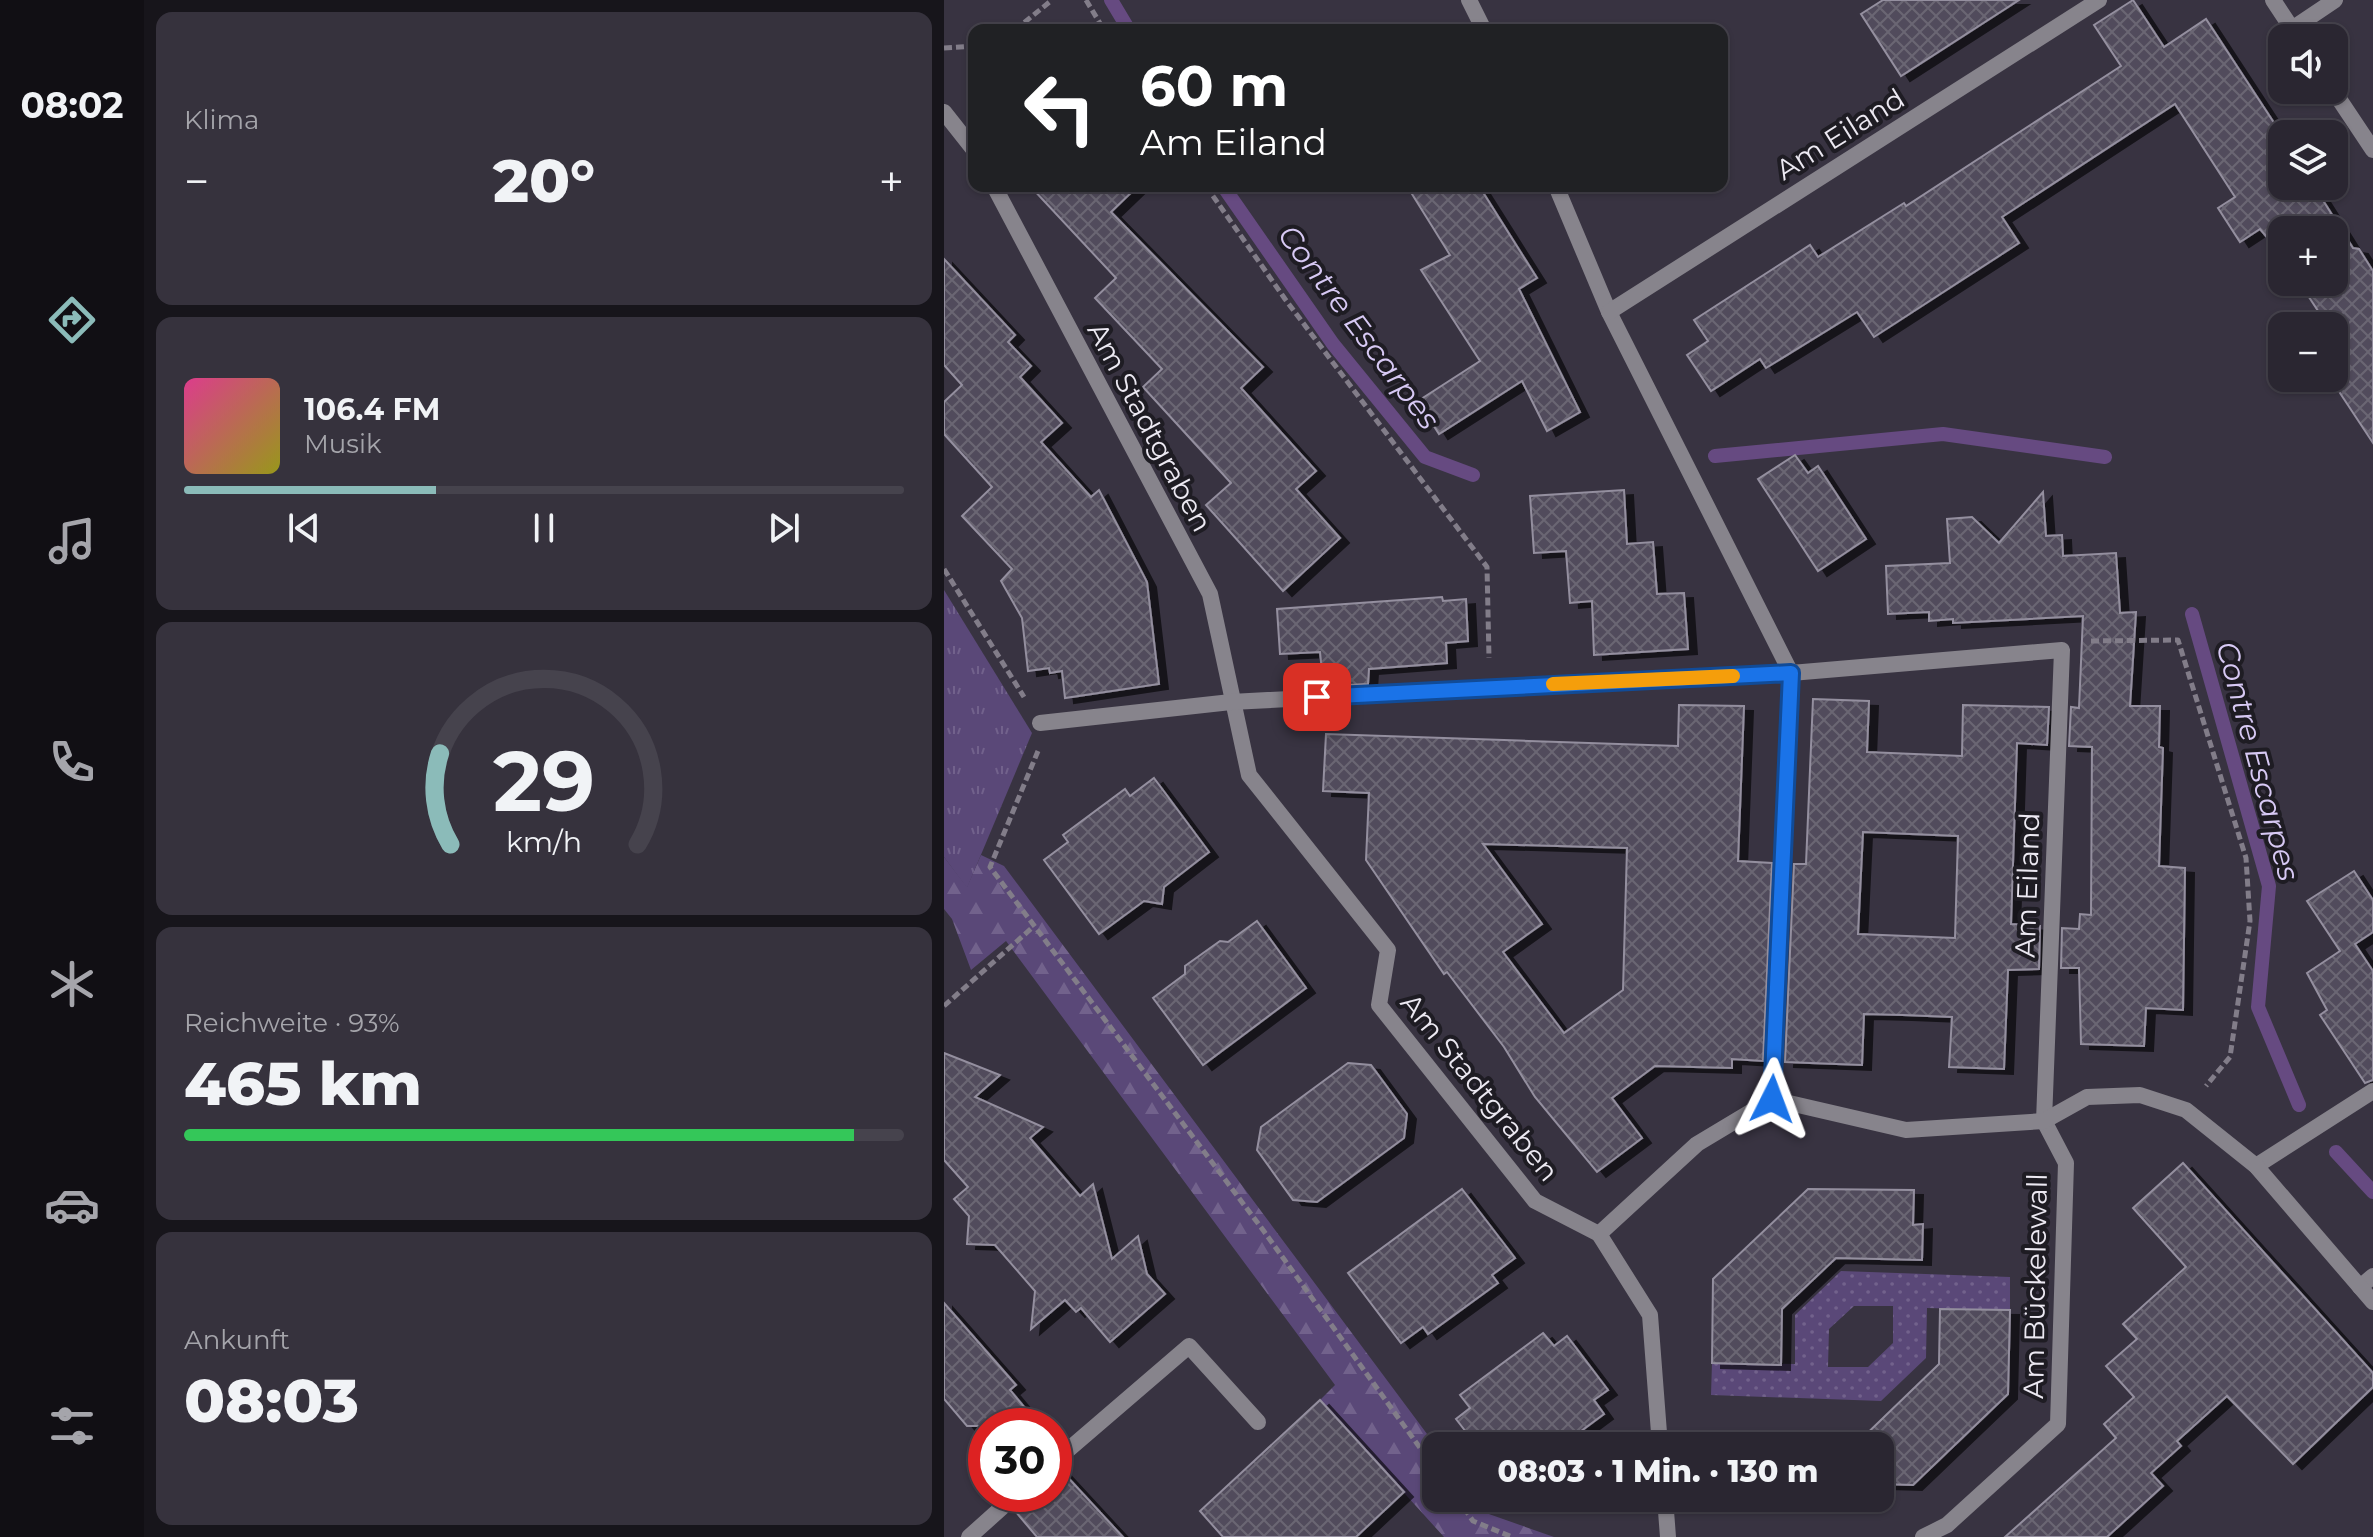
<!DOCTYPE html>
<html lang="de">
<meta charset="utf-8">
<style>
body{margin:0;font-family:Montserrat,sans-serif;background:#36323d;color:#f1f3f6;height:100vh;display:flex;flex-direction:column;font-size:30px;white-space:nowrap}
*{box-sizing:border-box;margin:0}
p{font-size:26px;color:#a5a5ab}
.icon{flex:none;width:44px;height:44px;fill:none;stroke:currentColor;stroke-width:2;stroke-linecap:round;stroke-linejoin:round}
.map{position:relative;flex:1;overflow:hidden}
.details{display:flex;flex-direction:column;gap:12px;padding:12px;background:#17151b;width:800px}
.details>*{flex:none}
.guide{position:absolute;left:24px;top:24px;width:760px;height:168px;border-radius:16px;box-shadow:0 2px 6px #0004,0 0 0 2px #46434d;background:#202124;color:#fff;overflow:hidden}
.buttons{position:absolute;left:1324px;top:24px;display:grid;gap:16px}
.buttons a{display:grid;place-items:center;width:80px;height:80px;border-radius:16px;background:#2a2631;box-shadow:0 2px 6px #0004,0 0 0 2px #46434d;font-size:40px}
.speed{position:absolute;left:24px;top:1408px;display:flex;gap:16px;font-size:40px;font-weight:700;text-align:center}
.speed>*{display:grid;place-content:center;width:104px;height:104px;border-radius:50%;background:#2a2631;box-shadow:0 2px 6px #0004,0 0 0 2px #46434d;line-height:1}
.speed .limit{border:12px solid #d22;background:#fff;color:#111}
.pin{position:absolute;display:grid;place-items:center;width:68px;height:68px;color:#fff;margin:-34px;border-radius:16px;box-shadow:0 4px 12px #0006}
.me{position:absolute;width:88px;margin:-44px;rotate:3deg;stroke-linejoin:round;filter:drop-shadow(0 0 6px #0008)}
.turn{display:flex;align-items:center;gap:28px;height:168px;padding:0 40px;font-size:36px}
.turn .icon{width:104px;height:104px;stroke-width:2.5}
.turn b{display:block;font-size:56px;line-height:68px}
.big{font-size:60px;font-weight:800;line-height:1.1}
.details .card{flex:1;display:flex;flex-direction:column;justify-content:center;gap:12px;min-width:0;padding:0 28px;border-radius:16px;background:#36323d}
.details .dial{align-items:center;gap:0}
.dial svg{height:208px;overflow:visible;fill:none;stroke:#46434d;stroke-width:7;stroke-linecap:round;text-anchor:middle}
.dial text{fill:#f1f3f6;stroke:none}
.song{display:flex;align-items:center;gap:24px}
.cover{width:96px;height:96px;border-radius:12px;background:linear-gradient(135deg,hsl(330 70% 55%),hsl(60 70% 35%))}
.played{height:8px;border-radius:4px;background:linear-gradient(90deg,#8bbbb9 35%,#46434d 35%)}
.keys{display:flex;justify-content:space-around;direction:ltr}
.heat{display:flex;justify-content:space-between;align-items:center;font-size:44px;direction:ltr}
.charge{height:12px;border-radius:6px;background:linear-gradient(90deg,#34c759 93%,#46434d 0)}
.trip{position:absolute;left:478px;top:1432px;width:472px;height:80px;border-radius:16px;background:#2a2631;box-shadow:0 2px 6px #0004,0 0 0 2px #46434d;font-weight:800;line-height:80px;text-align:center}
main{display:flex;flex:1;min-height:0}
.menu{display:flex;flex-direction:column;width:144px;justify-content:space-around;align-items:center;background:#110f14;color:#a5a5ab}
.menu .icon{width:56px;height:56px}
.menu .active{color:#8bbbb9}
.menu b{font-size:36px;color:#f1f3f6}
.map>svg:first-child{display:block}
</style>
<main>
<nav class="menu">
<b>08:02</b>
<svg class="icon active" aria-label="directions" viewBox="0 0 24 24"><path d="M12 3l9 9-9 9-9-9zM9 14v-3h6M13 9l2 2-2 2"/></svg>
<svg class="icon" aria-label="music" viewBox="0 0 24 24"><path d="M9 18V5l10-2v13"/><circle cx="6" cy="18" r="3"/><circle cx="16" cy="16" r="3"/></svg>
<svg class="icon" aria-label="phone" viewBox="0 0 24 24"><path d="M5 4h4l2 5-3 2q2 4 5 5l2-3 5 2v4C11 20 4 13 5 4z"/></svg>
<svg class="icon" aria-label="climate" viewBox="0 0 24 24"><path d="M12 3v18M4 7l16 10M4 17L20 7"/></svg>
<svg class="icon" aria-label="car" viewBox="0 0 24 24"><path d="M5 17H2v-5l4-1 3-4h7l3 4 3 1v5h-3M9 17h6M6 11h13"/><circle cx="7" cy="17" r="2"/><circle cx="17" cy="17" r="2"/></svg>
<svg class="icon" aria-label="filters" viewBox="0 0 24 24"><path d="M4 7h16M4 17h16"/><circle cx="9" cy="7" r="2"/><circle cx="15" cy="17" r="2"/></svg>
</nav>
<section class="details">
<div class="card"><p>Klima</p>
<div class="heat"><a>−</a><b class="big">20°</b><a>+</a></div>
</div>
<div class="card">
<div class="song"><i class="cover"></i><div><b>106.4 FM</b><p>Musik</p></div></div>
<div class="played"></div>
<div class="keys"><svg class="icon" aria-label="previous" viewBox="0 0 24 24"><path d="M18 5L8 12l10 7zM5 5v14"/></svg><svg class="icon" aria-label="pause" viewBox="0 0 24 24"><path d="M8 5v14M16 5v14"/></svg><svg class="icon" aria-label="next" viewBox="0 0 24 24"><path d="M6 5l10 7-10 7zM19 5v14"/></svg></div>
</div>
<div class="card dial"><svg viewBox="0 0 100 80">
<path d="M14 69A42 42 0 1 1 86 69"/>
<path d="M14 69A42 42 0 0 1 10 34" stroke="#8bbbb9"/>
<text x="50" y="56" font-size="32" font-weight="700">29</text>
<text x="50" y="72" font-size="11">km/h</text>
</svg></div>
<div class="card"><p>Reichweite · 93%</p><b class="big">465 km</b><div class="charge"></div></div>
<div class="card"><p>Ankunft</p><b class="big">08:03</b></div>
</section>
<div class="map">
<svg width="1429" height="1537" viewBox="0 0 1429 1537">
<defs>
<pattern id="grass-dots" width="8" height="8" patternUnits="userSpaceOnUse" patternTransform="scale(2)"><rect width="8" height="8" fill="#5a4878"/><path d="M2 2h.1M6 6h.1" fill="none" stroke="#72628c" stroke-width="1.8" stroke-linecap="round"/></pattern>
<pattern id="forest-firs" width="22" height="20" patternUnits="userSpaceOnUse" patternTransform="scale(2)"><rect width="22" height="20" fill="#5a4878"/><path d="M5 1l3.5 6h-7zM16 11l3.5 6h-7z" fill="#72628c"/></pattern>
<pattern id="park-tufts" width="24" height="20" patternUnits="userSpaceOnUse" patternTransform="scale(2)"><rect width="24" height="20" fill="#5a4878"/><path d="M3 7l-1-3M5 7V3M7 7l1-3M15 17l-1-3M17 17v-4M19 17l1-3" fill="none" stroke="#72628c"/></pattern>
<pattern id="building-cross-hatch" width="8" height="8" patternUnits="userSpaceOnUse" patternTransform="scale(2)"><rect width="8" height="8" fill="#514c5b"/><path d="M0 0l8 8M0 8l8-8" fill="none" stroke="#6a6673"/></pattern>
<filter id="shadow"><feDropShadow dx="9" dy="5" stdDeviation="0" flood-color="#0009"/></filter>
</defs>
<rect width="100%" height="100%" fill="#383341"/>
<path fill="url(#grass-dots)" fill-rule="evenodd" d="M897 1271 1066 1277V1310L983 1308 982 1358 937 1401 767 1395 768 1363 851 1364V1315ZM910 1306H949V1343L924 1367H884L885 1329Z"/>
<polygon fill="url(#forest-firs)" points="37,855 60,866 492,1446 492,1498 531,1498 542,1513 610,1537 500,1537 376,1400 391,1385 62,941 27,970 8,919 0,909 0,857 23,887"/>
<polygon fill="url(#park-tufts)" points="0,590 88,733 23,888 0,857"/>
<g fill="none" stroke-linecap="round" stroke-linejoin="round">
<g stroke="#664a81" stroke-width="14">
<polyline points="167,0 185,30"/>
<polyline points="279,186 389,344 481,457 529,475"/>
<polyline points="771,456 999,434 1161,457"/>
<polyline points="1248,614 1325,886 1314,1007 1355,1105"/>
<polyline points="1392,1152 1429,1192"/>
</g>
</g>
<g fill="url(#building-cross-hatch)" stroke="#948f9f" stroke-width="2" fill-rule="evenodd" filter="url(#shadow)">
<polygon points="939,0 1075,0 957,76 917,14"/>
<polygon points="1189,0 1220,47 1262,19 1338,135 1338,186 1370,186 1409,248 1415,249 1429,271 1429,443 1390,384 1390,326 1384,326 1355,282 1390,282 1390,230 1338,230 1338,255 1316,229 1296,242 1274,208 1291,197 1231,104 1058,217 1075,243 930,337 913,312 822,368 816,359 767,391 743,355 764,341 750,320 866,245 874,257 960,203 962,206 1177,66 1150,25"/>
<polygon points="86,186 194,186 167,212 319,367 297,388 372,471 352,489 396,538 339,591 262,505 287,483 199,387 218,369 151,298 172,278"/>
<polygon points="463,186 535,186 593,278 575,289 636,412 603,431 578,381 495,434 474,401 536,361 477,270 506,255"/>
<polygon points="0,259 71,335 64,342 87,366 76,377 118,423 97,442 147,497 155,490 203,582 215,684 121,698 118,671 106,673 105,668 84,671 78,618 57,581 68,569 18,516 48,487 0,434 0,402 18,385 0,365"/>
<polygon points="851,455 864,473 874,466 922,539 874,571 814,479"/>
<polygon points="680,490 683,544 709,542 713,594 740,593 744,649 650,655 648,601 626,603 622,551 590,553 586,496"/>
<polygon points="1099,492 1102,536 1118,535 1119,556 1172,553 1176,613 1192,612 1186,706 1216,706 1215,747 1219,748 1215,866 1241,868 1239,1010 1202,1008 1200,1046 1137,1044 1135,968 1117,968 1118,928 1135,929 1136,914 1147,915 1148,747 1125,746 1127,707 1135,708 1139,616 1009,623 1009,619 985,621 985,612 944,614 942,566 1006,563 1003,519 1028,517 1055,543"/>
<polygon points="498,597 499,601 522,599 524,641 502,643 503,663 425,669 424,684 384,686 384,672 378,672 376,652 336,654 333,609"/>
<path d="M869 699 925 701 923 752 1018 756 1019 705 1105 707 1103 745 1073 743 1067 924 1096 926 1095 969 1064 970 1060 1069 1005 1067 1008 1017 959 1015 920 1014 918 1065 841 1062 850 864H862ZM919 832 1014 836 1011 938 914 934Z"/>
<path d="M735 705 800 706 794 861 828 863 819 1061 788 1059V1068L711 1066 668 1098 698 1138 653 1172 591 1097 560 1047 503 972 500 974 422 860 425 793 379 791 382 734 734 746ZM539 844 683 848 679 990 620 1033 559 952 598 924Z"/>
<polygon points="210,778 265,852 220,887 218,904 200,901 155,934 100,860 124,842 119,835 181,789 186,796"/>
<polygon points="1410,871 1429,900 1429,932 1411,944 1429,971 1429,1080 1421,1083 1376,1015 1383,1010 1363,973 1396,951 1363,901"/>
<polygon points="313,921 362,988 259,1065 209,998 241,974 241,966 276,941 284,942"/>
<polygon points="0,1053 56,1075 31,1097 99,1127 86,1138 136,1196 149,1184 168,1259 194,1236 203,1274 221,1294 166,1342 137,1308 132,1312 121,1300 87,1329 91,1291 51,1245 23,1244 25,1216 10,1199 24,1187 0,1160"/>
<polygon points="404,1063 427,1065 463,1114 460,1138 373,1202 349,1200 313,1150 317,1127"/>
<polygon points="1239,1163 1429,1373 1429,1387 1349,1464 1283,1396 1233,1441 1237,1446 1207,1473 1219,1486 1163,1537 1061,1537 1172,1438 1160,1424 1190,1397 1162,1366 1193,1339 1179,1324 1242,1267 1189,1208"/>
<polygon points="518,1189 571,1258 548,1275 554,1283 484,1334 479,1327 457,1343 404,1273"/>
<polygon points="864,1189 970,1190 969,1225 979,1224 978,1260 892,1258 838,1309 837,1365 768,1363 769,1279"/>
<polygon points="0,1303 72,1385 66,1390 96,1426 23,1426 0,1399"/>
<polygon points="996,1309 1066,1310 1064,1394 969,1485 936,1484 936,1446 910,1446 995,1364"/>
<polygon points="599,1333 610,1346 623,1336 664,1390 650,1400 660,1414 617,1446 533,1446 512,1419 526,1408 516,1395"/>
<polygon points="376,1400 460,1492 412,1537 279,1537 256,1511"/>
<polygon points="117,1470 179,1537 93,1537 71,1511 84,1494 110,1494 110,1473"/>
</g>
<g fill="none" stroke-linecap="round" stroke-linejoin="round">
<g stroke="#827d89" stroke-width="5" stroke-dasharray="8 4" stroke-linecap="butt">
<polyline points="142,0 160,30"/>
<polyline points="71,30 108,0"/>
<polyline points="0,48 30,46"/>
<polyline points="262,186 341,299 543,567 545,658"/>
<polyline points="0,569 80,697"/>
<polyline points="1147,641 1234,640 1302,858 1306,921 1286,1057 1262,1086"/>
<polyline points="94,751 46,867 319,1230 492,1470"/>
<polyline points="0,1006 89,927"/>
<polyline points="513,1498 529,1521 568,1537"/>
</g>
<g stroke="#87848c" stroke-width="16">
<polyline points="1416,1287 1429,1276"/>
<polyline points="110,1462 245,1346 314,1422"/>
<polyline points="25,1537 73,1494"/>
</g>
<g stroke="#87848c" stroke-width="16">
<polyline points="525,0 540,30"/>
<polyline points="1329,0 1354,38"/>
<polyline points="1348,29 1391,0"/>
<polyline points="1389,90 1429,150"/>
<polyline points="0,112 30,150"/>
<polyline points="50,186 266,594 305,775 444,950 435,1005 591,1201 655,1234"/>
<polyline points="612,186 665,312 847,673 828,1099"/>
<polyline points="665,312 1155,0"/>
<polyline points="96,723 287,702 847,673 1118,650 1100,1121 1122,1163 1114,1424 1003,1525 979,1537"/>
<polyline points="1312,1166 1429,1091"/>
<polyline points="716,1446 706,1315 655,1234 753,1144 828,1099 962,1130 1100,1121 1143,1097 1196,1095 1242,1110 1312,1166 1429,1302"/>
<polyline points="721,1498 724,1537"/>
</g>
</g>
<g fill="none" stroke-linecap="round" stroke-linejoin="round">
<defs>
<polyline id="route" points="373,697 847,673 828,1099"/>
</defs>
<use href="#route" stroke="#114b97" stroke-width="20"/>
<use href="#route" stroke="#1a73e8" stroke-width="14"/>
<polyline stroke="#f59e0b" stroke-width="14" points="609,684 789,676"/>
</g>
<g text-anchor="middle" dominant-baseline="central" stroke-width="8" stroke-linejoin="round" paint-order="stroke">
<g font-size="28" fill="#ece9f2" stroke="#1e1c23">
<text transform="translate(896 134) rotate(-32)">Am Eiland</text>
<text transform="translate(206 427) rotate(62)">Am Stadtgraben</text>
<text transform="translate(1083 885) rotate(-88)">Am Eiland</text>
<text transform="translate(536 1087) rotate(51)">Am Stadtgraben</text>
<text transform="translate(1091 1286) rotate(-89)">Am Bückelewall</text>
</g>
<g font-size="30" font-style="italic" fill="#d7c9f4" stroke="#1e1c23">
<text transform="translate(415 327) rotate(53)">Contre Escarpes</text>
<text transform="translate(1314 761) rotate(75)">Contre Escarpes</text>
</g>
</g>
</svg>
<div class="buttons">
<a><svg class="icon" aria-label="sound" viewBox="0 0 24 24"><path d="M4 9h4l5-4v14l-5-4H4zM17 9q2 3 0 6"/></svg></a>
<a><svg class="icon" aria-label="layers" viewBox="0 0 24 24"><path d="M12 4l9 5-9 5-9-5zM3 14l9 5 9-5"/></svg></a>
<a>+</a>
<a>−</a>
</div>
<div class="speed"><div class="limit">30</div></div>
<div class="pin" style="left:373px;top:697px;background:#d93025"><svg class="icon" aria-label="arrive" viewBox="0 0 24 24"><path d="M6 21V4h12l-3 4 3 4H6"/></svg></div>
<svg class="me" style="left:828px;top:1099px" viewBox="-20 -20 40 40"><path d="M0-17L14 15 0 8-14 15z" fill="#1a73e8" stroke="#fff" stroke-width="4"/></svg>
<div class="trip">08:03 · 1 Min. · 130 m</div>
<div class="guide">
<div class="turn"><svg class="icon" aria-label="left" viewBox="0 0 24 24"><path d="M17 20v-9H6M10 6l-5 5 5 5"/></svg><div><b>60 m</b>Am Eiland</div></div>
</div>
</div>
</main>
